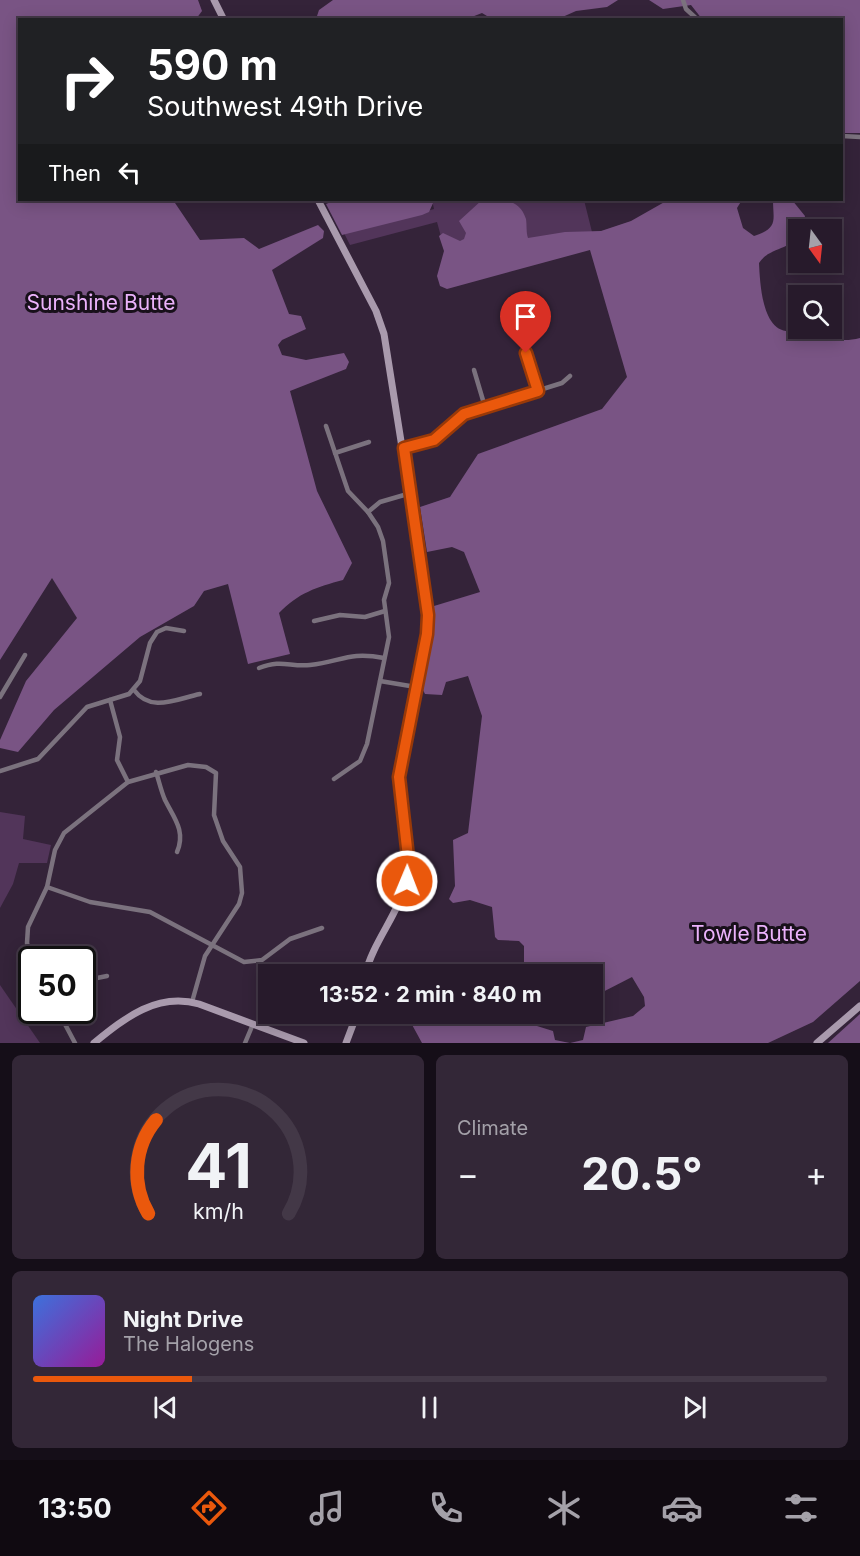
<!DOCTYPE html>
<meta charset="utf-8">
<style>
body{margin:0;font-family:Inter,sans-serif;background:#332737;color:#f1f3f6;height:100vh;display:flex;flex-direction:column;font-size:22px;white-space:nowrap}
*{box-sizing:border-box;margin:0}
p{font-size:20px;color:#a4a1a9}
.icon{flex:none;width:33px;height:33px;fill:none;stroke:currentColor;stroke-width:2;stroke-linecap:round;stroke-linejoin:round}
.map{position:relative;height:1043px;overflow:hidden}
.panel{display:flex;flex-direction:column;gap:12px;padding:12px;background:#150e18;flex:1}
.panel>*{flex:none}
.hud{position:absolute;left:18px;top:18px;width:825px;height:183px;border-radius:0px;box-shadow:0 3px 15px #0003,0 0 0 2px #433847;background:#202124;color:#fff;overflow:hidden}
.needle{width:39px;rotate:165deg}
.tools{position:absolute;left:788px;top:219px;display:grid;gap:12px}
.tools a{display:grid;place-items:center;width:54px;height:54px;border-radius:0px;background:#271a2b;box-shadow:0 3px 15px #0003,0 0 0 2px #433847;font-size:30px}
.speed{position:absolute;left:18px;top:946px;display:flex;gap:12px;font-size:30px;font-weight:700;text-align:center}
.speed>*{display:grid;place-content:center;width:78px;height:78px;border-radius:50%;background:#271a2b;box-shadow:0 3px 15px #0003,0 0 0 2px #433847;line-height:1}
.speed .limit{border:3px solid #111;border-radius:9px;background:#fff;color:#111}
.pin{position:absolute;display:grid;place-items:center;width:51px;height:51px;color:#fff;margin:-62px -26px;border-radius:50% 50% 50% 0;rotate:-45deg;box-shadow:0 0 6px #0007}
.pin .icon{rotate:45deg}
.me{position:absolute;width:66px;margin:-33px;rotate:1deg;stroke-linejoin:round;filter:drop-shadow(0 0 4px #0008)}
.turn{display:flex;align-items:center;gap:21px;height:126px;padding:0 30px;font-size:27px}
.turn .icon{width:78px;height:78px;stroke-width:2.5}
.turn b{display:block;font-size:42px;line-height:51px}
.then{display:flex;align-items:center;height:57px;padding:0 30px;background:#0003;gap:12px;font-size:22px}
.big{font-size:45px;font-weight:700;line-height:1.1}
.panel .widget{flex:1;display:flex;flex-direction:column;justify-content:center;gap:9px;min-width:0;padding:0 21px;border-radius:9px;background:#332737}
.panel .dial{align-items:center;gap:0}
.dial svg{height:156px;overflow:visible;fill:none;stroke:#433847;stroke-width:7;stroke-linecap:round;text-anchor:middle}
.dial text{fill:#f1f3f6;stroke:none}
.song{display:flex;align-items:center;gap:18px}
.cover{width:72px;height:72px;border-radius:9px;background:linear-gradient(135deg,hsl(220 70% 55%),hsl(300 70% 35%))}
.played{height:6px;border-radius:3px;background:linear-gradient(90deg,#ea580c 20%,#433847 20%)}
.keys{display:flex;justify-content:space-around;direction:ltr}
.heat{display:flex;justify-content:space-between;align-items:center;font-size:33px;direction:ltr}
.panel .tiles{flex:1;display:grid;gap:12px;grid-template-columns:1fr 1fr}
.widget:last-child{grid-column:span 2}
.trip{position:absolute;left:258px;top:964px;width:345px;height:60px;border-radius:0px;background:#271a2b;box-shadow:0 3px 15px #0003,0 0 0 2px #433847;font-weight:700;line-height:60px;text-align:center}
.menu{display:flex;height:96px;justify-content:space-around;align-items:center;background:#100a11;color:#a4a1a9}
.menu .icon{width:42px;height:42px}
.menu .on{color:#ea580c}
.menu b{font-size:27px;color:#f1f3f6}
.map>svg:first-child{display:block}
</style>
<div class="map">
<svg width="860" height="1043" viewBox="0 0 860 1043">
<rect width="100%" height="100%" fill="#342339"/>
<g fill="#52355a">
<polygon points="432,200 584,200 594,240 454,284 437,222 350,245 344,233 434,209"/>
<polygon points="0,812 25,816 23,839 51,845 47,863 19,863 13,884 0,908"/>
<polygon points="0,985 40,1043 0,1043"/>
</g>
<g fill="#795484">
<path d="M0 0H198L202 11 196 19 20 20V200H173L200 240 244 238 259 249 318 225 324 231 323 238 272 270 289 314 301 316 306 329 282 340 278 345 282 355 306 360 344 353 349 362 346 369 290 391 317 491 352 563 343 580C317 587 298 593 279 613L290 654 248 664 228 584 204 591 194 606 140 637 54 710 18 752 0 748V740L26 681 77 618 52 578 0 660Z"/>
<polygon points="333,0 618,0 607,7 576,11 558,19 492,19 482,13 464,20 316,19 319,10"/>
<polygon points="649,0 860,0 860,133 842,133 842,20 702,19 691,5 663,9"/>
<polygon points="336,200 433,200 434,201 429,212 422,215 342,235 326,204"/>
<path d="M482 200C500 200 519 197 526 219 527 226 526 232 528 238L565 232 601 231 631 221 668 200H742L737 208 743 228 754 236C779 228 773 220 773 200H792L805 216 802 229 798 230C798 250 769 246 759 263 760 283 762 328 786 331L791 326 787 318 792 315 798 316V328C821 328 829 346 860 338V981L813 1022 768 1043H422L410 1021 411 1014H486L495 1021 509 1025 521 1021 553 1031 555 1040 570 1043 583 1040 586 1027 633 1016 645 1006 644 997 632 977 593 997 592 975H519L524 966V946L519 941 498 940 495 937 492 907 470 900 453 903 449 899 455 886 453 840 468 833 482 716 468 676 446 682 442 695 425 694 423 690 432 639 434 606 480 592 464 552 452 547 427 552 420 507 450 497 478 454 602 409 627 377 590 250 447 289 440 286 437 276 444 251 439 236 443 233 460 241 464 239 466 233 459 221Z"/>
<polygon points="860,1014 860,1043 828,1043"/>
</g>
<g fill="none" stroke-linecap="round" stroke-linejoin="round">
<g stroke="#7b727e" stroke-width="4.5">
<polyline points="683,0 686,9 698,20"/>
<polyline points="842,136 860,137"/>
<polyline points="526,353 538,391"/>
<polyline points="474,370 485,407"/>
<polyline points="326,426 348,491 368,512 378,527 383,541 389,583 384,600 389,637 367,744 360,761 334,779"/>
<polyline points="404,448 434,440 457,419 472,411 562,383 570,376"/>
<polyline points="335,453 369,442"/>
<polyline points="368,512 380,502 411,493"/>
<polyline points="314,621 340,615 365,617 385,611"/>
<path d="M259 668C282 659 289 667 310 665 341 662 348 651 384 658"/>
<polyline points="380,681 416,687"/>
<path d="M134 690C151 713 176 699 200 694"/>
<polyline points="0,697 25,655"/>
<polyline points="110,700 120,737 117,760 128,782"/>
<polyline points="0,771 38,759 87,707 129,694 140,681 150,643 157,632 166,628 184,631"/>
<path d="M156 772C159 781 161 791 165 800 174 818 186 831 177 852"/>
<polyline points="47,887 90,902 150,912 244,962 262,960 290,939 322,928"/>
<polyline points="32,960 27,943 28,927 47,887 55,850 64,833 128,782 188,765 206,767 216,773 214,815 223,841 240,867 242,893 239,904 205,956 192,1002"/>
<polyline points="82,981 107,976"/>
<polyline points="58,1011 75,1043"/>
<polyline points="245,1043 253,1024"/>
</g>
<g stroke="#a99aad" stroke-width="7">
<polyline points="214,0 224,20"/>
<path d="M318 200 376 311 384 334 427 605C431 666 398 724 399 785 400 817 415 852 406 884 397 916 373 942 365 975"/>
<path d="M94 1043C125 1018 157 992 199 1004L304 1043"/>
<polyline points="346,1043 357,1014"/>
<polyline points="817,1043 860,1006"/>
</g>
</g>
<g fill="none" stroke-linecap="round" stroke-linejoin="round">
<defs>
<polyline id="route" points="407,881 408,857 399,777 427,634 428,615 404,448 434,440 464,414 538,391 526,353"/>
</defs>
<use href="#route" stroke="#983908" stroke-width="15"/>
<use href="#route" stroke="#ea580c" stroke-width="10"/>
</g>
<g text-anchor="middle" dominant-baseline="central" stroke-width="6" stroke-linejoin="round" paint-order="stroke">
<g font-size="21" fill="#ebb2fb" stroke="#18101a">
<text x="101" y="302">Sunshine Butte</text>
<text x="749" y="933">Towle Butte</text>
</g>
</g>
</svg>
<div class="tools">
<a><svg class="needle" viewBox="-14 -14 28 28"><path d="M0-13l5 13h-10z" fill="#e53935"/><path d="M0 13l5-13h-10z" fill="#a4a1a9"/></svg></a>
<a><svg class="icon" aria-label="search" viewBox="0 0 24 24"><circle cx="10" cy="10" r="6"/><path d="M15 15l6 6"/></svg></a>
</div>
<div class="speed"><div class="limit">50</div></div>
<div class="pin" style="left:526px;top:353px;background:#d93025"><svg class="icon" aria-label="arrive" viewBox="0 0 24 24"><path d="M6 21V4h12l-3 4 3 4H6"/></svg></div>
<svg class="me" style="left:407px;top:881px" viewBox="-20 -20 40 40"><circle r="17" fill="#ea580c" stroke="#fff" stroke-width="3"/><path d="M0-11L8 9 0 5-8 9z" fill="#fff"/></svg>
<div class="trip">13:52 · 2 min · 840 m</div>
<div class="hud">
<div class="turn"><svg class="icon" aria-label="right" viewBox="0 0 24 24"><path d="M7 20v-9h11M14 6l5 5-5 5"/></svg><div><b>590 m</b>Southwest 49th Drive</div></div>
<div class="then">Then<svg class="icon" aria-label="left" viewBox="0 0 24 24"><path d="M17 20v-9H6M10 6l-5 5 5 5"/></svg></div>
</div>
</div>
<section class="panel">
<div class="tiles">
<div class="widget dial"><svg viewBox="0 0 100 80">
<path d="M14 69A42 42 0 1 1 86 69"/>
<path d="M14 69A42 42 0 0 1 18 21" stroke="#ea580c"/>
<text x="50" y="56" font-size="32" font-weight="700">41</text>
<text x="50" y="72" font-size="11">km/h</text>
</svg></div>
<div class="widget"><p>Climate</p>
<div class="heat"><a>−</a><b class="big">20.5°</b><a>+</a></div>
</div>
<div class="widget">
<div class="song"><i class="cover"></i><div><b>Night Drive</b><p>The Halogens</p></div></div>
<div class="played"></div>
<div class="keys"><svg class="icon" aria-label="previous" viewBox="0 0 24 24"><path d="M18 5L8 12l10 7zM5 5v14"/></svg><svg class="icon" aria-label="pause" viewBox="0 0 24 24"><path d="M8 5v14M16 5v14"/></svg><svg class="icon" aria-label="next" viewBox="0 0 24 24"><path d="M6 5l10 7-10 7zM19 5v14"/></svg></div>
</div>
</div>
</section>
<nav class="menu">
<b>13:50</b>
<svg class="icon on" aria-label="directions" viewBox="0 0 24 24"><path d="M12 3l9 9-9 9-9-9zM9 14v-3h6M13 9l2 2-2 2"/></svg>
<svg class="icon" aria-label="music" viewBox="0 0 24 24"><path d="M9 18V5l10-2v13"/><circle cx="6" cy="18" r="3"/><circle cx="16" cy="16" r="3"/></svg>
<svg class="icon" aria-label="phone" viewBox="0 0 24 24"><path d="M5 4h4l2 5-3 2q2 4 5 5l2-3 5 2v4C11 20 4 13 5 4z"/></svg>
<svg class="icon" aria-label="climate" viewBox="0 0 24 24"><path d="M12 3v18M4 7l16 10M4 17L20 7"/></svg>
<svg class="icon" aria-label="car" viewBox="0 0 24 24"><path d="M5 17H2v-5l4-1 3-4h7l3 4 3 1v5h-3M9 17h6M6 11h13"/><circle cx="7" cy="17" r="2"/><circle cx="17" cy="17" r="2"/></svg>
<svg class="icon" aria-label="filters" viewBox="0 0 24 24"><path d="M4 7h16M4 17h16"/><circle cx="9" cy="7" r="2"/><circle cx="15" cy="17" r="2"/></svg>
</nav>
